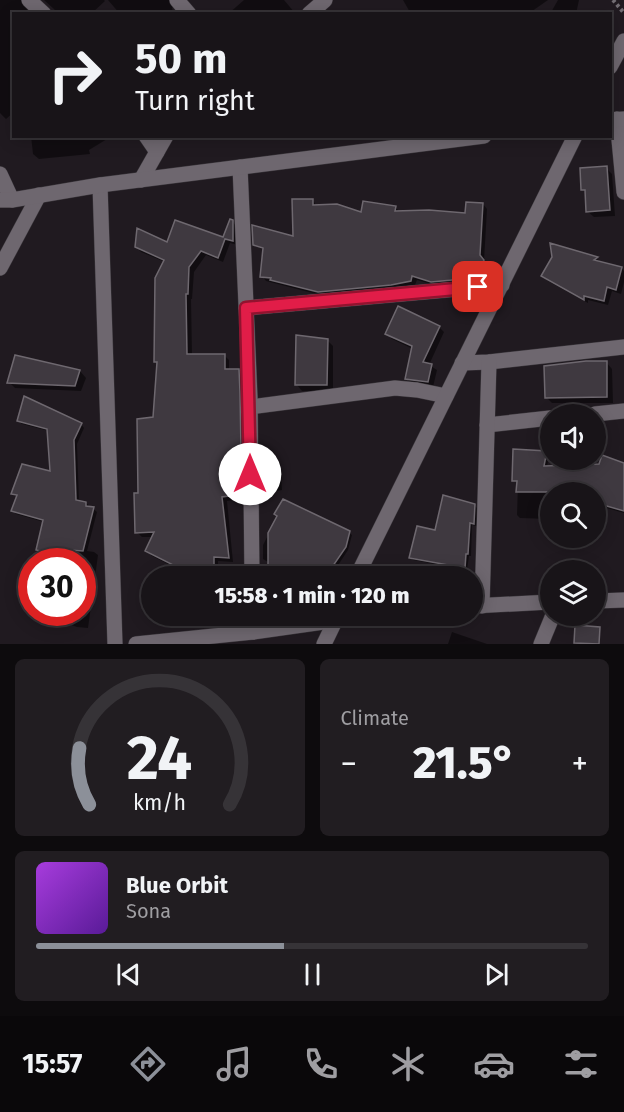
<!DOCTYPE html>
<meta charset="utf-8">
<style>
body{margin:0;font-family:"Fira Sans",sans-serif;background:#211d21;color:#f1f3f6;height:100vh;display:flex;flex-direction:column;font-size:22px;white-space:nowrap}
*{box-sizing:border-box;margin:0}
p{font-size:20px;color:#9f9ea2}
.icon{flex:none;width:33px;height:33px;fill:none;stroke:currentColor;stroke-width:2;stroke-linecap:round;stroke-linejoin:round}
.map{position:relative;height:644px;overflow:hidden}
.panel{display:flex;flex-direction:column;gap:15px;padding:15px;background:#0d0b0d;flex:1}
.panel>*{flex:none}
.banner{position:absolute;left:12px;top:12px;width:600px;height:126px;border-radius:0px;box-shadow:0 3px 15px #0003,0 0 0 2px #363337;background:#181418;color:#f1f3f6;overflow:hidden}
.controls{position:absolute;left:540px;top:404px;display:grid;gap:12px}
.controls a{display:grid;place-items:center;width:66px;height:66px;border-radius:50%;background:#181418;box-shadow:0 3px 15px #0003,0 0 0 2px #363337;font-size:30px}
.speed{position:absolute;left:18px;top:548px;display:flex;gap:12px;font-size:30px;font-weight:700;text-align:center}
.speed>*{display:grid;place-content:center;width:78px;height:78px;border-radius:50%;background:#181418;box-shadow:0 3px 15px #0003,0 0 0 2px #363337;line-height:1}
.speed .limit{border:9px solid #d22;background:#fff;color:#111}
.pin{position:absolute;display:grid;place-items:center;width:51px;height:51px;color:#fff;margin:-26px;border-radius:12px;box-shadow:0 3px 9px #0006}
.me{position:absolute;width:66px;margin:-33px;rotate:0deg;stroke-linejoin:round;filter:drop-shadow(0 0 4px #0008)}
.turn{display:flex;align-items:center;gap:21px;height:126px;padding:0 24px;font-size:27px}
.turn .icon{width:78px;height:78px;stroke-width:2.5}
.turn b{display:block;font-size:42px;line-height:51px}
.big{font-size:45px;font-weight:800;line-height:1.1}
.panel .card{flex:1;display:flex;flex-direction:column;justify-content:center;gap:9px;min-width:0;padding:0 21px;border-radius:9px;background:#211d21}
.panel .dial{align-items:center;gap:0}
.dial svg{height:156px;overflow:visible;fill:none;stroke:#363337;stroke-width:7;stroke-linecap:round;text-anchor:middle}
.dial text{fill:#f1f3f6;stroke:none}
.song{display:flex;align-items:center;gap:18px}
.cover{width:72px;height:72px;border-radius:9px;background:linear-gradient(135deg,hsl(280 70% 55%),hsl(270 70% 35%))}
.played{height:6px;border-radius:3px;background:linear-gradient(90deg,#8c9099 45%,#363337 45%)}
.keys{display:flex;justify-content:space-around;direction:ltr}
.heat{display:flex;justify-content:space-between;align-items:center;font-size:33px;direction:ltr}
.panel .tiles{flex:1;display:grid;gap:15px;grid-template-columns:1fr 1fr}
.card:last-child{grid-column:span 2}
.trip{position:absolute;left:141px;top:566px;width:342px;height:60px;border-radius:30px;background:#181418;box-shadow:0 3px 15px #0003,0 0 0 2px #363337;font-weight:800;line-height:60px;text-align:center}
.tab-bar{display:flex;height:96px;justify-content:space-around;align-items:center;background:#0a080a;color:#9f9ea2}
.tab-bar .icon{width:42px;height:42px}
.tab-bar .active{color:#8c9099}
.tab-bar b{font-size:27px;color:#f1f3f6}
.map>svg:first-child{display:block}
</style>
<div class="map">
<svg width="624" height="644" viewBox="0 0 624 644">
<rect width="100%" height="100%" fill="#201a20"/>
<g fill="#0007">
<polygon points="0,0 34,0 27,7 28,14 14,14 14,112 6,119 0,113"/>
<polygon points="44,0 104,0 105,1 91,14 55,14 55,10"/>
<polygon points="108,0 175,0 172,9 175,14 120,14"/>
<polygon points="244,0 284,0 295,13 228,14"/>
<polygon points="403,0 548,0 528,14 411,14"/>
<polygon points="558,0 579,0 576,14 550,14"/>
<polygon points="31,136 112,136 89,150 90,154 39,159 33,154"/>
<polygon points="606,168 612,174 615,216 594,217 587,211 587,194 583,190"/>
<polygon points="313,200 317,207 362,214 395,207 400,212 467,215 483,204 487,209 484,261 488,266 479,282 437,286 417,280 415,285 324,296 266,281 262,276 264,251 255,244 294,238"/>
<polygon points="232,221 237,227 238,245 230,243 223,262 206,255 194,272 192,299 191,299 192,355 224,355 229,360 229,370 238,370 243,375 246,498 227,501 233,562 218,561 218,576 192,576 152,556 147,551 153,537 142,537 137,532 140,494 154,419 158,364 156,361 165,262 141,252 136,246 224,239"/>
<polygon points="552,245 597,259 602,263 622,269 624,271 624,282 621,294 612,291 608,305 588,300 588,303 548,281 543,276 553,257"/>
<polygon points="439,327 444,332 429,365 437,370 433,387 412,384 407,379 413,349 392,339 387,334"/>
<polygon points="327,340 333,346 333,391 302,391 297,385"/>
<polygon points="16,357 80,371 86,378 81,391 15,388 9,382"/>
<polygon points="606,362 612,369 613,403 552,403 546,397"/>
<polygon points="19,421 81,424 84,428 77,444 79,502 86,503 97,512 87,551 94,552 98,555 88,628 77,627 57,620 53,617 54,612 82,612 82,561 50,561 47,558 48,554 41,553 38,550 44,522 16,514 13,510 18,497 13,493 51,473 49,431 22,424"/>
<polygon points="546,453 549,455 547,467 624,480 624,513 596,505 596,492 550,492 550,519 520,518 517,515 518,483 513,480"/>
<polygon points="277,460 280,463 282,490 265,493 262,490 262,461"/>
<polygon points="474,505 477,508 477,526 472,525 471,556 469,556 467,570 413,560 410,557 436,532"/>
<polygon points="278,516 349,533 352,535 348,550 331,576 269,576 268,562 263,559 263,545"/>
<polygon points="452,632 487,644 448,644"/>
</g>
<g fill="#3f3940" stroke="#6e686f" stroke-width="1.5">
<polygon points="607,166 610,210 586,212 585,190 581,190 580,168"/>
<polygon points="292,199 313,199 313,205 337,204 361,212 363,201 396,206 395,211 429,210 465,213 466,202 483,203 480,255 484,260 474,278 431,282 412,276 411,281 391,285 318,292 270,280 271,278 260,277 263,248 253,245 252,225 293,236"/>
<polygon points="230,219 233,220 233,241 225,239 218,258 201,251 189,267 188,294 186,294 187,354 225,354 225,369 239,369 240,393 241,450 237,450 236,495 222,497 229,558 214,557 214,576 195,576 145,551 154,532 135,533 134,493 138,493 137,419 153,417 157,362 154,362 155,278 164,260 135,247 137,228 167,242 175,220 223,237"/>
<polygon points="550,243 598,257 594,260 622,267 616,290 607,287 604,301 584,296 584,300 541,276 552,257"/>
<polygon points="398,306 440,326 423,362 432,364 428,382 405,379 412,346 385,334"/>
<polygon points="296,335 328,339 327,385 295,385"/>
<polygon points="15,355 80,370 75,386 7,383"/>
<polygon points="586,361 607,361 607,397 545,398 544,366"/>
<polygon points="24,396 82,423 74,440 76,500 86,502 86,506 94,507 83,551 54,549 53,554 36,550 43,520 11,511 17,495 11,494 22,464 50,471 47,429 17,421"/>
<polygon points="513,449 547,451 544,466 599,464 602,455 624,463 624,511 596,503 596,492 516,492 517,481 512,481"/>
<polygon points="443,495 475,504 474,524 470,523 468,554 466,554 465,568 409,558 417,526 435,530"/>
<polygon points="283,499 350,531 346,547 326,576 268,576 268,533 277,516 274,514"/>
<polygon points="575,625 600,627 599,644 574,643"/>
</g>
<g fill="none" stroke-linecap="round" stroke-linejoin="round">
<defs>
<g id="minor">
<polyline points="29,0 44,14"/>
<polyline points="177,0 189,14"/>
<polyline points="309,14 325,0"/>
<polyline points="610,67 624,41"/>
<polyline points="617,119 624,192"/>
<polyline points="146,136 157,152"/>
<polyline points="240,167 250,397 252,576"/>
<polyline points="0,174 12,200"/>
<polyline points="141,180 166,136"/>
<polyline points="100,185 115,644"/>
<polyline points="0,268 39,195"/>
<polyline points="246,308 502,285"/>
<polyline points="462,363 489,362 624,347"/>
<polyline points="250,407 395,388 417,390 446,396"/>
<polyline points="595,414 624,411"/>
<polyline points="487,425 550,418"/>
<polyline points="357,576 575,136"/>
<polyline points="596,601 624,600"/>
<polyline points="472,606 550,602"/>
<polyline points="482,606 489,362"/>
<polyline points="253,615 253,632"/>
<polyline points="136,644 253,632 373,615"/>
<polyline points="324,644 338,615"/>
<polyline points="541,644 553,615"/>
</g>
<g id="tertiary">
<polyline points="610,120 624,119"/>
<polyline points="0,200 12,200 100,185 484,136"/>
</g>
</defs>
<use href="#minor" stroke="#3a363b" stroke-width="16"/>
<use href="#tertiary" stroke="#3a363b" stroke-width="16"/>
<polyline stroke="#726d73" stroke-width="4" stroke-dasharray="3 3" stroke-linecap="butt" points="613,0 624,13"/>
<use href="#minor" stroke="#6e676f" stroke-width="15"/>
<use href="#tertiary" stroke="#6e676f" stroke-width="15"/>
</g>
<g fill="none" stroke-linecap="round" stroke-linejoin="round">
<defs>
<polyline id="route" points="250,474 246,308 478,287"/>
</defs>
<use href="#route" stroke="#92132f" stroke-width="15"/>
<use href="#route" stroke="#e11d48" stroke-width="10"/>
</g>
</svg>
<div class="controls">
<a><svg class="icon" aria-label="sound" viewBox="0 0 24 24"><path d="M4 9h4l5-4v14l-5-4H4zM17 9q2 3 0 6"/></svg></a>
<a><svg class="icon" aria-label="search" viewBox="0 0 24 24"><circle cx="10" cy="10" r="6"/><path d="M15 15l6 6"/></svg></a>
<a><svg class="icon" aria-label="layers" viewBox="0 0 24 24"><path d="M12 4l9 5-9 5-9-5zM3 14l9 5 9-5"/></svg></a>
</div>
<div class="speed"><div class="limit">30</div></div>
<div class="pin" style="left:478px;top:287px;background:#d93025"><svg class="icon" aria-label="arrive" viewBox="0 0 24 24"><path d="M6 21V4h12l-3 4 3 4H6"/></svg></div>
<svg class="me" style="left:250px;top:474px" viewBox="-20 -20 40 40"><circle r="19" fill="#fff"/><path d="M0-13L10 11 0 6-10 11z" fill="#e11d48"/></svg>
<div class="trip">15:58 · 1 min · 120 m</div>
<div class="banner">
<div class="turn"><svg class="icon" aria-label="right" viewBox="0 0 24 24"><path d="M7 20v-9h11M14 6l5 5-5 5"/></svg><div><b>50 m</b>Turn right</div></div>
</div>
</div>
<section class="panel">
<div class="tiles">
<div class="card dial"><svg viewBox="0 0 100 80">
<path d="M14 69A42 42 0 1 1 86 69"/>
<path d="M14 69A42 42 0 0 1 9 40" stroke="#8c9099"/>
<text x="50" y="56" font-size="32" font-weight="700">24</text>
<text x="50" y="72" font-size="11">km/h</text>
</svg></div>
<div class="card"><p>Climate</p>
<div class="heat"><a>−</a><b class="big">21.5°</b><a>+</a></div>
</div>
<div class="card">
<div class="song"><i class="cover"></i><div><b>Blue Orbit</b><p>Sona</p></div></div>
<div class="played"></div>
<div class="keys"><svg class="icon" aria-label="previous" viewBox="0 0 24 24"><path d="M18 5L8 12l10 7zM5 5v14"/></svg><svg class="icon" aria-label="pause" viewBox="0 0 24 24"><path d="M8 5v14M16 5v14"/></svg><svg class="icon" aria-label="next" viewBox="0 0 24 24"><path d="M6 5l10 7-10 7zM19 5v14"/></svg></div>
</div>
</div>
</section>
<nav class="tab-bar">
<b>15:57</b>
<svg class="icon active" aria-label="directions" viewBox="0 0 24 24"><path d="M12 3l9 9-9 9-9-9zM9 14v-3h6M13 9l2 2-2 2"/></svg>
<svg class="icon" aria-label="music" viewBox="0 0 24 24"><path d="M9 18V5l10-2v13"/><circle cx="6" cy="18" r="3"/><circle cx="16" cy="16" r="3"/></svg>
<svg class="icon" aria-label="phone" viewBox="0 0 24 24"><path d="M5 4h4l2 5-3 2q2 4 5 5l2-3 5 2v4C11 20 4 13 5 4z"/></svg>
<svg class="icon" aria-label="climate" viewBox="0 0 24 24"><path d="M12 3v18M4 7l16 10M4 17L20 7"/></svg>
<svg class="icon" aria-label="car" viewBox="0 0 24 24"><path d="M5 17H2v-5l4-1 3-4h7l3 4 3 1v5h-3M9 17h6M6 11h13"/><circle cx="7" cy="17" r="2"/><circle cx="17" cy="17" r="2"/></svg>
<svg class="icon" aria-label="filters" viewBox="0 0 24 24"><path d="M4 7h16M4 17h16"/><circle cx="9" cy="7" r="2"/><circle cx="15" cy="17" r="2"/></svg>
</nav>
